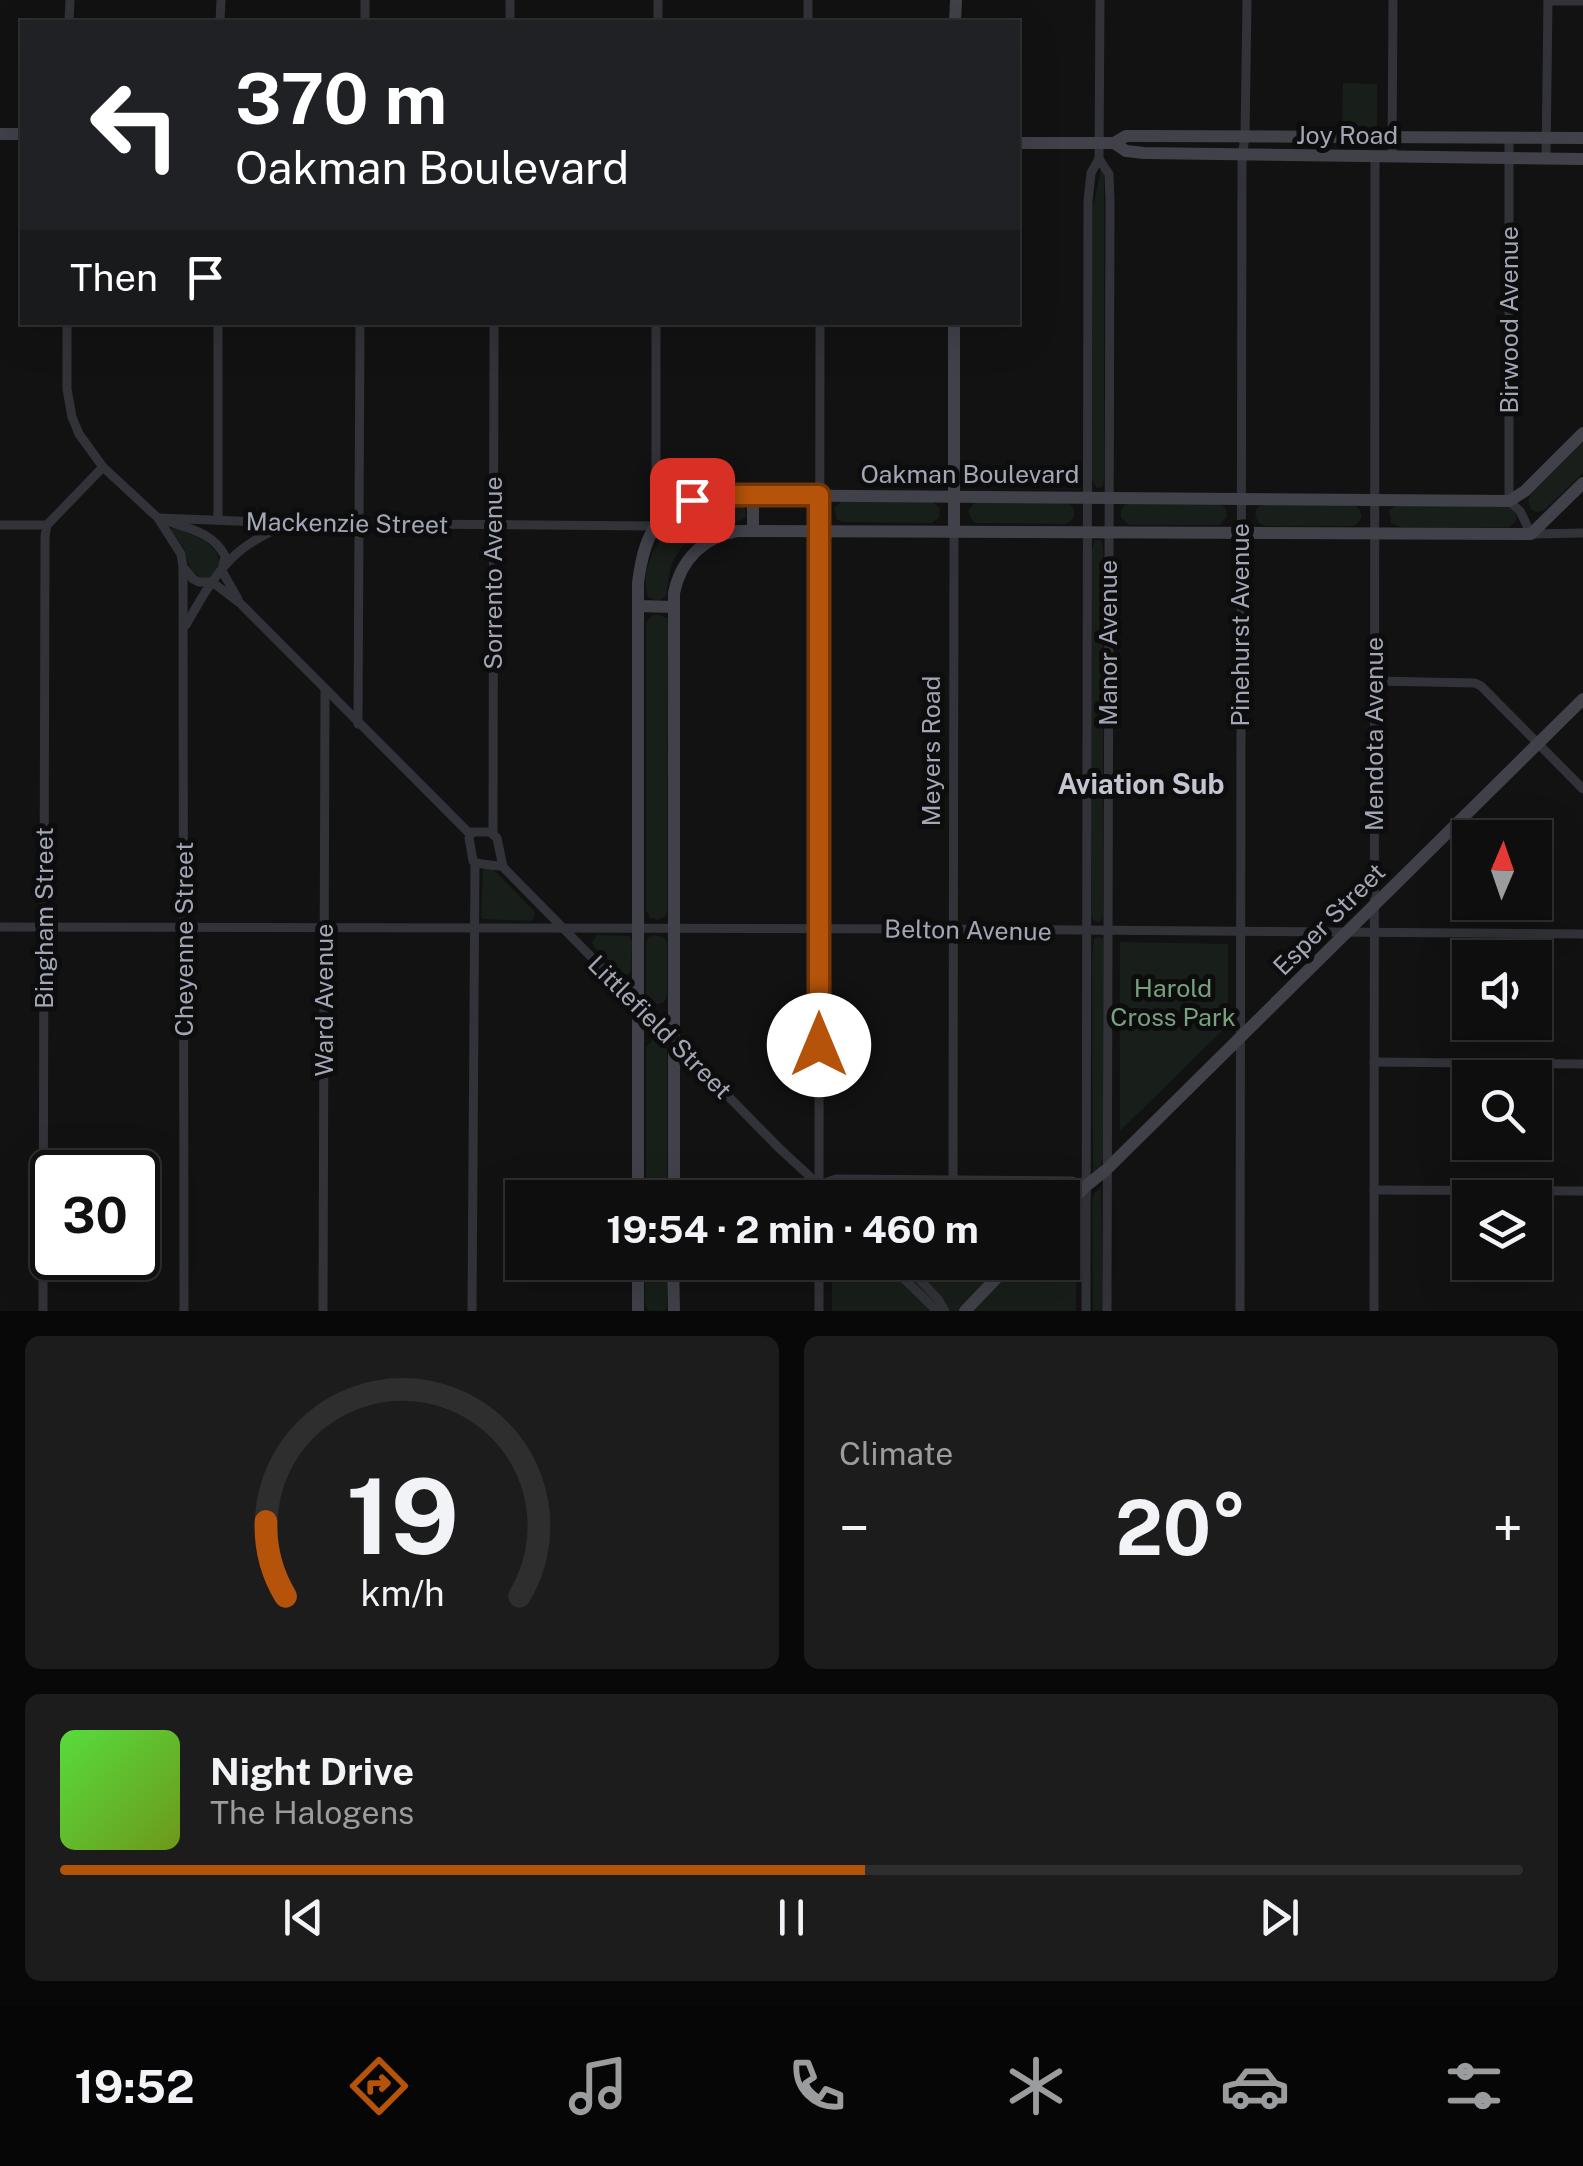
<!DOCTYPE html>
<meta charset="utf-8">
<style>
body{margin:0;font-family:"Public Sans",sans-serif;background:#1c1c1c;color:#f1f3f6;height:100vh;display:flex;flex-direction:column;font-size:38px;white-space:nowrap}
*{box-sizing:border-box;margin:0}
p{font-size:32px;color:#9b9c9e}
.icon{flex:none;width:55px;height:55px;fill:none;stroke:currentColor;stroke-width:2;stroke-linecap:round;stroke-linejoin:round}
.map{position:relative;height:1311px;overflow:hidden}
.sheet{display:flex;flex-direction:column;gap:25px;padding:25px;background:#080808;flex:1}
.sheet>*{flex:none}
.banner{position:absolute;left:20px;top:20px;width:1000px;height:305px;border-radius:0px;box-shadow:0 10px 40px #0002,0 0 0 2px #2e2e2e;background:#202124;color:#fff;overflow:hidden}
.needle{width:65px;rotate:2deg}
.controls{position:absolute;left:1452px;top:820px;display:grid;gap:20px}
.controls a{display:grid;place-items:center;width:100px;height:100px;border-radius:0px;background:#0e0e0e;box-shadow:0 10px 40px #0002,0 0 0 2px #2e2e2e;font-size:50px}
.speed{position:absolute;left:30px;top:1150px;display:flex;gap:20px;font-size:50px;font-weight:700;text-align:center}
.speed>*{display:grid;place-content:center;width:130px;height:130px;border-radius:50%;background:#0e0e0e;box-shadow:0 10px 40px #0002,0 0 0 2px #2e2e2e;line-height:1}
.speed .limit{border:5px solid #111;border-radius:15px;background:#fff;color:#111}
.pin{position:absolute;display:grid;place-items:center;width:85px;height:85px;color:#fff;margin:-42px;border-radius:20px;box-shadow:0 5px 15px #0006}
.me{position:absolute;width:110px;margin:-55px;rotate:0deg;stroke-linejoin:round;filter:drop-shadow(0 0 8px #0008)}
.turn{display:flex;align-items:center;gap:35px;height:210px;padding:0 50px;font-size:45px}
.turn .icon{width:130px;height:130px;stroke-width:2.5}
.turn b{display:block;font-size:70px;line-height:85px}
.then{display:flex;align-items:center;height:95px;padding:0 50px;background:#0003;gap:20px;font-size:38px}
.big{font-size:75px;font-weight:700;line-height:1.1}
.sheet .card{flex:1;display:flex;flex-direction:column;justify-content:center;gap:15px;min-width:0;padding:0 35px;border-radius:15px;background:#1c1c1c}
.sheet .dial{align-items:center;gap:0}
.dial svg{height:260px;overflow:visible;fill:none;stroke:#2e2e2e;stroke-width:7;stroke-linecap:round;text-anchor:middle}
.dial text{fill:#f1f3f6;stroke:none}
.song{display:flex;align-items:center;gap:30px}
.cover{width:120px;height:120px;border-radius:15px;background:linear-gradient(135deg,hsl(110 70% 55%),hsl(80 70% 35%))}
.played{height:10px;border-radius:5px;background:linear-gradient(90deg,#b45309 55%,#2e2e2e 55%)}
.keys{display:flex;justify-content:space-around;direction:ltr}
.heat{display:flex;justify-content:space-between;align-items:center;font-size:55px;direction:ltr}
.sheet .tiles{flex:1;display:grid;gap:25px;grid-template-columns:1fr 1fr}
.card:last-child{grid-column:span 2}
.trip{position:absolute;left:505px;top:1180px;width:575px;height:100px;border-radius:0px;background:#0e0e0e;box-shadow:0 10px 40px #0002,0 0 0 2px #2e2e2e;font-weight:700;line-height:100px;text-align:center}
.menu{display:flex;height:160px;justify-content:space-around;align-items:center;background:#060606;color:#9b9c9e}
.menu .icon{width:70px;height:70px}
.menu .selected{color:#b45309}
.menu b{font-size:45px;color:#f1f3f6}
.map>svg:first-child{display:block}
</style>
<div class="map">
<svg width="1583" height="1311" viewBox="0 0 1583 1311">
<rect width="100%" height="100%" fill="#121213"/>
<g fill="#181e19">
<polygon points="1343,83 1377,84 1377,128 1342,127"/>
<polygon points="1101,169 1104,174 1104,480 1102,487 1097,488 1092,480 1093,207"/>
<polygon points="1583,442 1583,473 1543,511 1536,512 1531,509 1528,501 1530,495"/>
<path d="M727 500 744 503 746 517C736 524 726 522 715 525 694 531 675 550 670 571 668 580 668 588 666 596L658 601 648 597C638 567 662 529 688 513 700 506 713 503 727 500Z"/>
<polygon points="842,501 933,502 940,509 939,518 931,523 842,522 837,519 834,509"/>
<path d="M978 502 1068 503C1077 509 1076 520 1066 524L976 523 971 519 968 511 973 504Z"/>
<polygon points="1126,504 1219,504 1226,508 1227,516 1220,525 1129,525 1121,518 1121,510"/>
<polygon points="1264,504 1353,504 1360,510 1362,517 1357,524 1352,526 1265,526 1259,523 1255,515 1257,508"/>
<polygon points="1397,505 1511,507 1515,510 1517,520 1509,527 1400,527 1391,523 1389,510"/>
<path d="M174 527C194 536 215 540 220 563L209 578 202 579 191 571 184 548 170 530Z"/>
<polygon points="1095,540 1101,540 1103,547 1103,917 1101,921 1097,922 1093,920 1092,914 1091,553"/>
<polygon points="656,614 667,618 668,624 667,912 665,916 658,920 650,918 646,910 646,623 651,616"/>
<polygon points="483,868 492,868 532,909 535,913 533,919 530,921 483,919 481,916"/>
<polygon points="597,935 629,936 632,941 631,971 628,974 624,975 594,947 592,942"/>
<polygon points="655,935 664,937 667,942 667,996 664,1002 658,1004 647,1000 646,994 646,943 648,937"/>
<polygon points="1100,937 1103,939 1103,1156 1101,1165 1093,1173 1092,958 1094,938"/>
<polygon points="1120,942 1228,944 1228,1025 1120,1131"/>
<polygon points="654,1039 661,1040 667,1046 667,1197 646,1197 646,1047"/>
<polygon points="842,1187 1063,1188 1076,1215 1076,1311 832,1311 832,1263 1062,1262 1062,1198 839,1197"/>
<polygon points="1101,1187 1103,1310 1093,1311 1092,1202 1094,1194"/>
<polygon points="645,1263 667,1263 667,1307 665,1311 649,1311 645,1307"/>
</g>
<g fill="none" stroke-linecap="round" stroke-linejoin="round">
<g stroke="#323338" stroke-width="9">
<polyline points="1100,0 1099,159 1109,174 1110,201 1107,1311"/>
<polyline points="1548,1 1583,1"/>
<polyline points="69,22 70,0"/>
<polyline points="220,22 221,0"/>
<polyline points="365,22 365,0"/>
<polyline points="510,22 510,0"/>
<polyline points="658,22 658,0"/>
<polyline points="808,22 808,0"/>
<polyline points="1509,139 1509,501 1520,511 1531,534 1583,533"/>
<polyline points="1392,157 1393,0"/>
<polyline points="1546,160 1548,0"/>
<polyline points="67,322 67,389 72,417 79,434 103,467 158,518 181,554 183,567 193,579 199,582 212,582 241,604 470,834"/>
<polyline points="158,518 287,523 656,526 656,322"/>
<polyline points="218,520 218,322"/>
<path d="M170 522C192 529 214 534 225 556L222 571 238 599"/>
<polyline points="0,525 47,525 103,467"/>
<polyline points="183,567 184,1311"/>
<path d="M186 625C199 602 212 578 231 559 246 543 267 534 285 524"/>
<polyline points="1374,681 1475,683 1481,686 1583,789"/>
<polyline points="358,724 360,322"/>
<path d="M472 832H490L497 838 503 867C493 864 481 866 473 861L469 838Z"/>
<polyline points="493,834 494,322"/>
<polyline points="503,867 779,1148 819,1185 837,1198"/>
<polyline points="0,927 943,929 1583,934"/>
<polyline points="1374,1062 1583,1064"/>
<polyline points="953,1180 954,532"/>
<polyline points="819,1185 836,1179 1072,1181 1086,1186"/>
<polyline points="1374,1190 1583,1191"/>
<polyline points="819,1198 820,322"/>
<polyline points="819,1262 819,1311"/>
<polyline points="861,1262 870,1269 884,1266 894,1269 937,1311"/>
<polyline points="903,1262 938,1299 945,1311"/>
<polyline points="43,1311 45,536 47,525"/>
<polyline points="323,1311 325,690"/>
<polyline points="472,1311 475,863"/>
<polyline points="1086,1311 1088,201 1091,173 1099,159"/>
<polyline points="1240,1311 1242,156 1245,137 1247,0"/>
<polyline points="1374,1311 1375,158"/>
</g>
<g stroke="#404149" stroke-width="12">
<polyline points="955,22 956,0"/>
<polyline points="0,134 22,134"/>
<polyline points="1018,143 1114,143 1126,136 1144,136 1583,138"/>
<polyline points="1114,143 1126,151 1144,153 1583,159"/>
<polyline points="954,322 954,532"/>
<polyline points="753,531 753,495"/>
<polyline points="638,606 674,607"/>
<path d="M638 1198V583C645 527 661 503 720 495L1509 501 1525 491 1583 433"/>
<path d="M674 1198V593C681 559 704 537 737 531L1531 534 1583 483"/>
<polyline points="1062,1210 1086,1186 1107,1169 1583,699"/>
<polyline points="673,1262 674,1311"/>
<polyline points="638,1311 638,1262"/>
<polyline points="965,1311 1012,1262"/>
</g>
</g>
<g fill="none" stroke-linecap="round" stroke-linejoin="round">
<defs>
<polyline id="route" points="692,500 720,495 819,495 819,1045"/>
</defs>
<use href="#route" stroke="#753606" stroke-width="25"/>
<use href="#route" stroke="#b45309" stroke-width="18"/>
</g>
<g text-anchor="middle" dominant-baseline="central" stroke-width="10" stroke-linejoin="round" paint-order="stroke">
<g font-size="25" fill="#a2a6b5" stroke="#0d0d0e">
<text x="1347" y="135">Joy Road</text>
<text transform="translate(1509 320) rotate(-90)">Birwood Avenue</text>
<text x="970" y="474">Oakman Boulevard</text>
<text transform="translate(347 523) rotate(1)">Mackenzie Street</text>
<text transform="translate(493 573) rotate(-90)">Sorrento Avenue</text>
<text transform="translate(1240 625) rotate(-90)">Pinehurst Avenue</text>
<text transform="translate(1108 643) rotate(-90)">Manor Avenue</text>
<text transform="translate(1374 734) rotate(-90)">Mendota Avenue</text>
<text transform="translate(931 751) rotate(-90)">Meyers Road</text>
<text transform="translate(44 918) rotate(-90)">Bingham Street</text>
<text transform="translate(1329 919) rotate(-45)">Esper Street</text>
<text transform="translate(968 930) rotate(1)">Belton Avenue</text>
<text transform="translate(184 939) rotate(-90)">Cheyenne Street</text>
<text transform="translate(324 1000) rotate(-90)">Ward Avenue</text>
<text transform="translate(660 1027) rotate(45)">Littlefield Street</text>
</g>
<g font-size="25" fill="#78a17f" stroke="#0d0d0e">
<text x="1173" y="988">Harold<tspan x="1173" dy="29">Cross Park</tspan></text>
</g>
<g font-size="28" font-weight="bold" fill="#c3c5d0" stroke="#0d0d0e">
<text x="1141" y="783">Aviation Sub</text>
</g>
</g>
</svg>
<div class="controls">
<a><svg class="needle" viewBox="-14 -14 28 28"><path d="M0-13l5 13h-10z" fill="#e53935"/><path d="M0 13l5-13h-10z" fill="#9b9c9e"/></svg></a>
<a><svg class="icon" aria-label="sound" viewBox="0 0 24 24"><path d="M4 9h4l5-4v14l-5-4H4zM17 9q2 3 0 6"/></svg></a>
<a><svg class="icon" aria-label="search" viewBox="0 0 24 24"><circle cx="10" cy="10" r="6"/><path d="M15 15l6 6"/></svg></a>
<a><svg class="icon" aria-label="layers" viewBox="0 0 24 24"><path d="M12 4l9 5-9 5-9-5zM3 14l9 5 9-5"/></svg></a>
</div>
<div class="speed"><div class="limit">30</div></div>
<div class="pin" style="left:692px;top:500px;background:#d93025"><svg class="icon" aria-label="arrive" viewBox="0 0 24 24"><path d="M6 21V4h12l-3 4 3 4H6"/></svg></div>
<svg class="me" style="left:819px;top:1045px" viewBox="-20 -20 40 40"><circle r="19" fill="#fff"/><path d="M0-13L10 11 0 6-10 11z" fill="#b45309"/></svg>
<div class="trip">19:54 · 2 min · 460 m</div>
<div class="banner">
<div class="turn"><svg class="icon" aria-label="left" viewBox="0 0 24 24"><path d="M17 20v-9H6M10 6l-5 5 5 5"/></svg><div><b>370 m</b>Oakman Boulevard</div></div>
<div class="then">Then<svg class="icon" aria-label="arrive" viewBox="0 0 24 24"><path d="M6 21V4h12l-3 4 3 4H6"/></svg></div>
</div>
</div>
<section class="sheet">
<div class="tiles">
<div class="card dial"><svg viewBox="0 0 100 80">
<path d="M14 69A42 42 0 1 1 86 69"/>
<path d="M14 69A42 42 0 0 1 8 46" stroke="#b45309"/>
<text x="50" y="56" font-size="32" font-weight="700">19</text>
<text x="50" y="72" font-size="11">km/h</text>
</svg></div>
<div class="card"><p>Climate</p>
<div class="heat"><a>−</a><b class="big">20°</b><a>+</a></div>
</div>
<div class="card">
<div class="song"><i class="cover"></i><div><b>Night Drive</b><p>The Halogens</p></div></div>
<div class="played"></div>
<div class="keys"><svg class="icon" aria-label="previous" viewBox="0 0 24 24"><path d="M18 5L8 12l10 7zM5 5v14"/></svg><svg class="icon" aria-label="pause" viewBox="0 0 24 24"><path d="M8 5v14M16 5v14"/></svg><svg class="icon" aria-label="next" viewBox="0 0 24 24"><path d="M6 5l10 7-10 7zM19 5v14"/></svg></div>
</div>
</div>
</section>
<nav class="menu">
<b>19:52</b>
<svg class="icon selected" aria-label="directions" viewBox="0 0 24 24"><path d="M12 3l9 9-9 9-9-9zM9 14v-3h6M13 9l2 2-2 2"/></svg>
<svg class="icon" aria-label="music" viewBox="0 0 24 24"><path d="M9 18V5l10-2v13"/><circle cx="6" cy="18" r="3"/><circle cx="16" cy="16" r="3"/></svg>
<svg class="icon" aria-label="phone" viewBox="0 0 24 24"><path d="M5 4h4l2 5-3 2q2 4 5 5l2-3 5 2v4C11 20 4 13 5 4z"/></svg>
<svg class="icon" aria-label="climate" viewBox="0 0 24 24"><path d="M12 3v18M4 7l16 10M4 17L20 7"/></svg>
<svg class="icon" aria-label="car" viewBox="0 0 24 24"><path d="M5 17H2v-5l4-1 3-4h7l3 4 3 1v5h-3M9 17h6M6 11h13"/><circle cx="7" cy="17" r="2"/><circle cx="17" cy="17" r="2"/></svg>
<svg class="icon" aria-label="filters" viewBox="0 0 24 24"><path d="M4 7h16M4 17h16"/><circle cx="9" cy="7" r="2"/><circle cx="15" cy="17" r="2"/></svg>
</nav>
